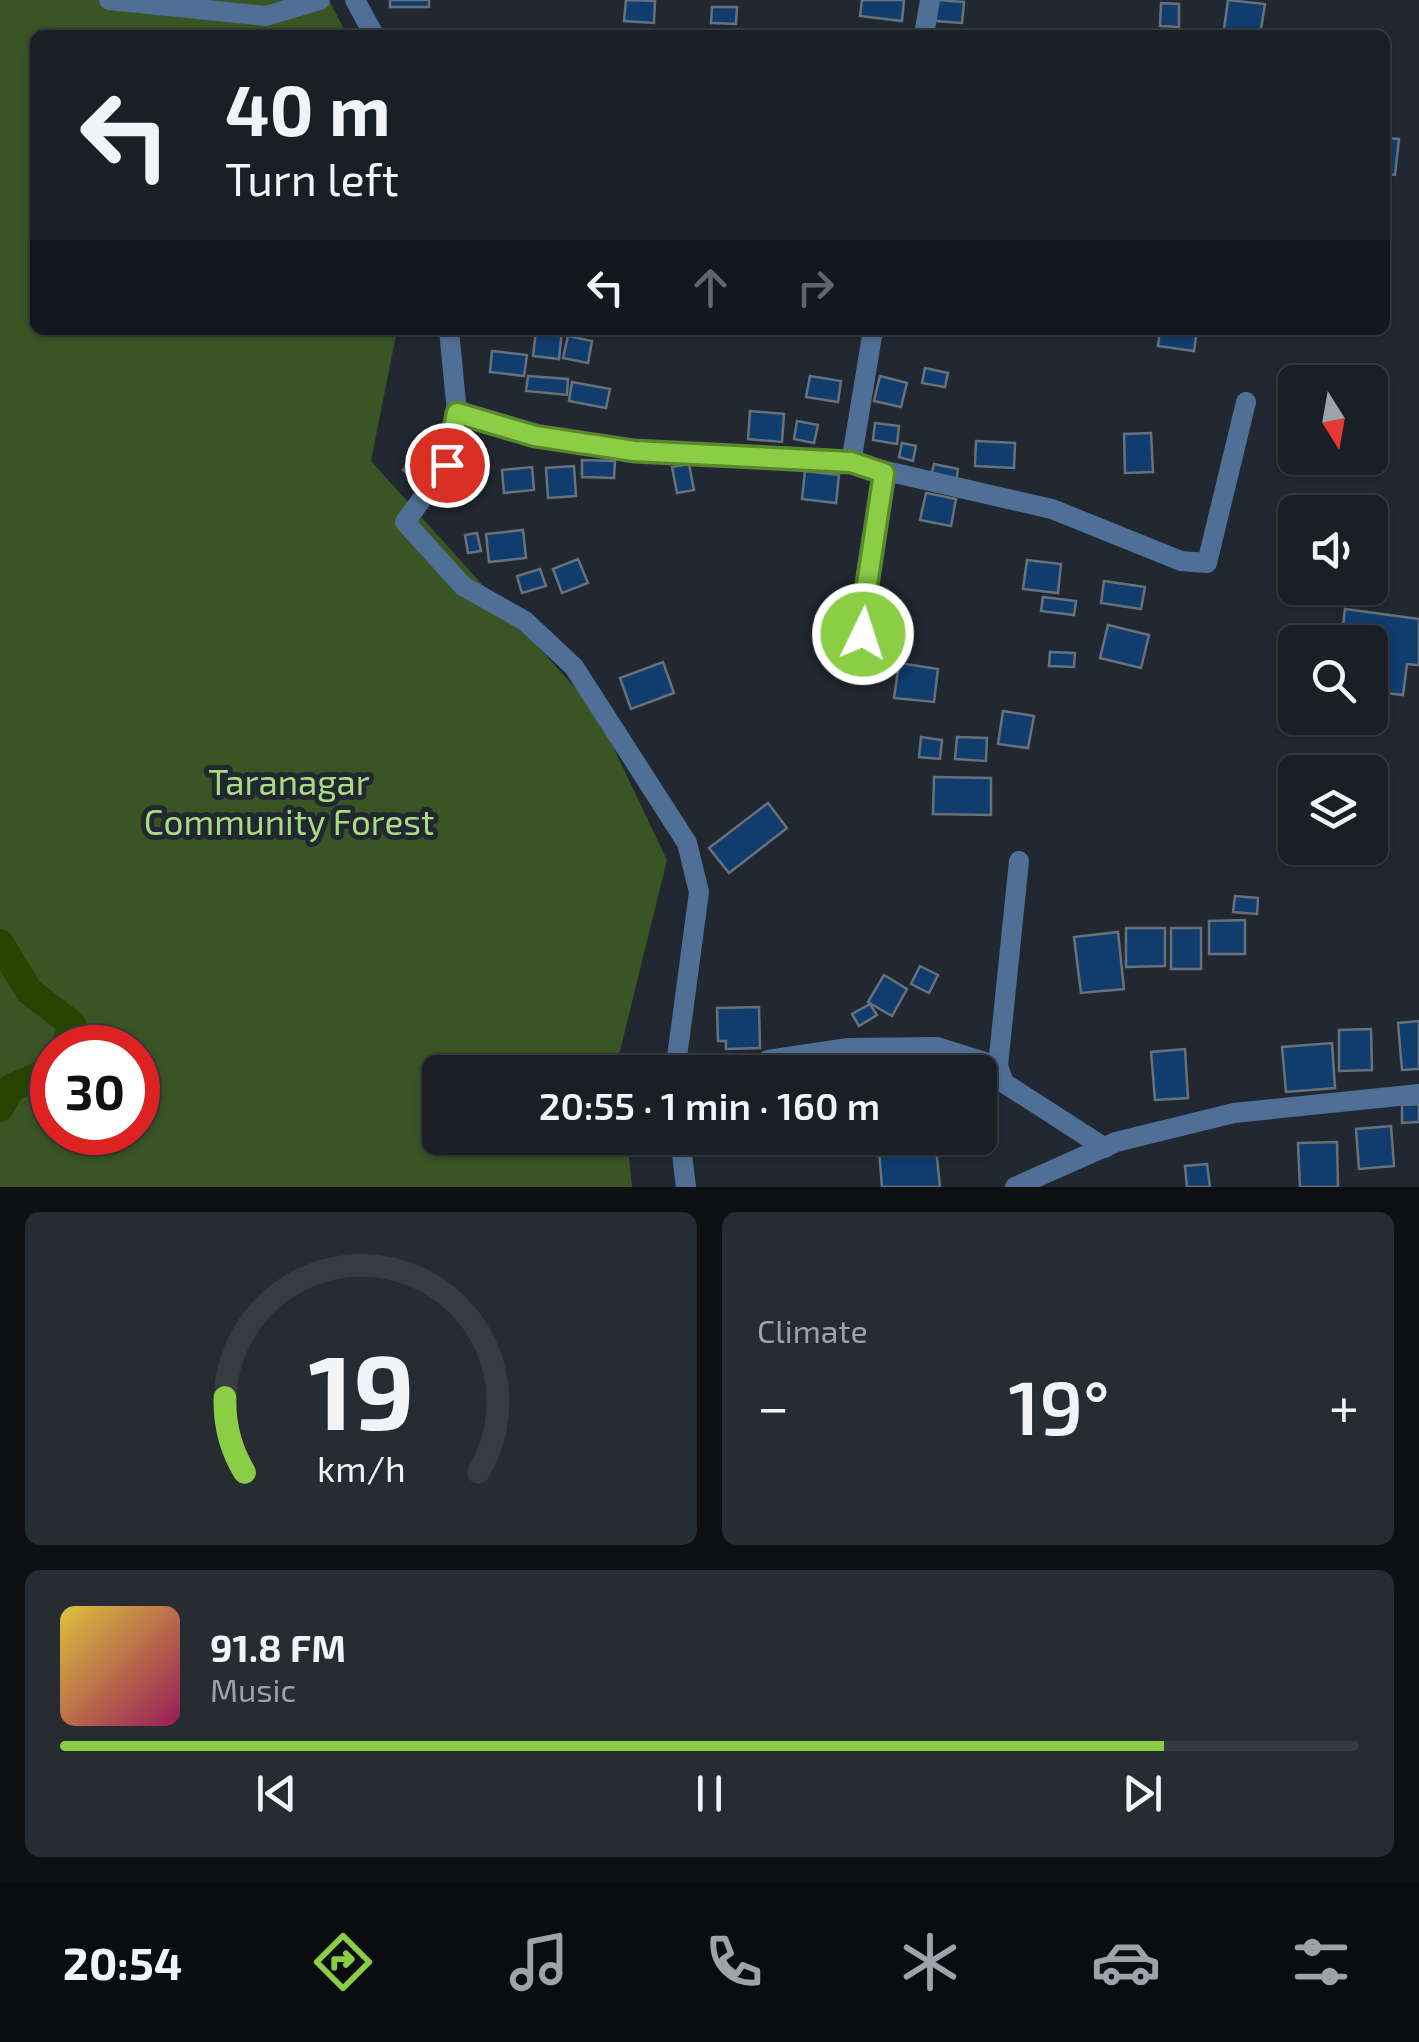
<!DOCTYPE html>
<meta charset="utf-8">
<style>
body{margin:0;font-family:"Exo 2",sans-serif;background:#272b32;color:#f1f3f6;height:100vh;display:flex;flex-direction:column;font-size:38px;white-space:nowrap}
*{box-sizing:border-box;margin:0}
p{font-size:32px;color:#9fa2a7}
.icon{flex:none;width:55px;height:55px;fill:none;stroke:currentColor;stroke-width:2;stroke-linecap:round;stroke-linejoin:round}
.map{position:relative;height:1187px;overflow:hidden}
.details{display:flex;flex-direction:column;gap:25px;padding:25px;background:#0e1014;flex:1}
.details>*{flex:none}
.guide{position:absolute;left:30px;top:30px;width:1360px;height:305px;border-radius:15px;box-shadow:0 2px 8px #0004,0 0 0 2px #383c42;background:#1a1e25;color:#f1f3f6;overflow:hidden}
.needle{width:65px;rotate:169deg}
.controls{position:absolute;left:1278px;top:365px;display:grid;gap:20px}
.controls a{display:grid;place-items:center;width:110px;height:110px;border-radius:15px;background:#1a1e25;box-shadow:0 2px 8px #0004,0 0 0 2px #383c42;font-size:50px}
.speed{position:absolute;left:30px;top:1025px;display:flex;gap:20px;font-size:50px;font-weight:700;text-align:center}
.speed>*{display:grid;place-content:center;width:130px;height:130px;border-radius:50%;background:#1a1e25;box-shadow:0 2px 8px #0004,0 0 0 2px #383c42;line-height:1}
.speed .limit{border:15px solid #d22;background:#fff;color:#111}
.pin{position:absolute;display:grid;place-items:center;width:85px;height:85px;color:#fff;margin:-42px;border:5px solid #fff;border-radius:50%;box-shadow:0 2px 10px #0007}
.me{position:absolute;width:110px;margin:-55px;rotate:4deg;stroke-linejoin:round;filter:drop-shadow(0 0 8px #0008)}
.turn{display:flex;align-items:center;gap:35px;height:210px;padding:0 30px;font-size:45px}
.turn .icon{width:130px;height:130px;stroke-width:2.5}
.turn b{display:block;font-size:70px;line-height:85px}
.lanes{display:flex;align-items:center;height:95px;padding:0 30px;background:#0003;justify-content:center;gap:50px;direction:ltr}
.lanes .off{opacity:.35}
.big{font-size:75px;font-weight:600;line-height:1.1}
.details .widget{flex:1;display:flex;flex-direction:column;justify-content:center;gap:15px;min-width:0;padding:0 35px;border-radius:15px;background:#272b32}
.details .dial{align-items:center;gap:0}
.dial svg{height:260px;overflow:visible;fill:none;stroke:#383c42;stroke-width:7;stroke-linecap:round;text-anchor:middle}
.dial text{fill:#f1f3f6;stroke:none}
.song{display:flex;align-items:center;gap:30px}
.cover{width:120px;height:120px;border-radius:15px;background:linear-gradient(135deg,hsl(50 70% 55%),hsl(330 70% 35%))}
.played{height:10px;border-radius:5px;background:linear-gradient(90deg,#8bce46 85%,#383c42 85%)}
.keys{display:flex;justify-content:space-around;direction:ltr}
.heat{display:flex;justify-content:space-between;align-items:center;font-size:55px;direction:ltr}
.details .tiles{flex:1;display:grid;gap:25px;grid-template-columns:1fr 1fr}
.widget:last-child{grid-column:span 2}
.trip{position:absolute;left:422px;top:1055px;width:575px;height:100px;border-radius:15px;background:#1a1e25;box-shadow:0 2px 8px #0004,0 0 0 2px #383c42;font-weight:600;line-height:100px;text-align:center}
.dock{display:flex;height:160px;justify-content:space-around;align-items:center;background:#0a0c0f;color:#9fa2a7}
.dock .icon{width:70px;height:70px}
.dock .selected{color:#8bce46}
.dock b{font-size:45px;color:#f1f3f6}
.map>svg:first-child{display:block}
</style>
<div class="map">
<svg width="1419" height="1187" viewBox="0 0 1419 1187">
<rect width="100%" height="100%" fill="#222831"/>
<path fill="#3b5423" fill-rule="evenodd" d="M0 0H329L347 35H35V330H397L371 461 596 711 667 860 619 1055 621 1072H440V1138H627L632 1187H0ZM52 1048H138V1132H52Z"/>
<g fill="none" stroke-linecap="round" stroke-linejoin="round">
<g stroke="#274500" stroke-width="28">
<polyline points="0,943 29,991 72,1024 65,1048"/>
<polyline points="0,1108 11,1088 52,1070"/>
</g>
</g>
<g fill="#103c6e" stroke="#68707a" stroke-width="2.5">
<rect x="390" y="0" width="39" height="7"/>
<polygon points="626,0 655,1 654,23 624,21"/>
<polygon points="862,0 904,0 902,21 860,16"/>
<polygon points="937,0 964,2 962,23 935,21"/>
<polygon points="1228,0 1265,4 1260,35 1224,29"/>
<polygon points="1161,3 1179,4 1179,27 1160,26"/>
<polygon points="712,7 737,7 736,24 711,23"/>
<polygon points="1385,138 1399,139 1395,175 1385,174"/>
<polygon points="536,330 562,330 559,359 533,356"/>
<polygon points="1160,330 1197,330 1194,351 1158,346"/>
<polygon points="568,336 592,341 588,363 563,358"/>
<polygon points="492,351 527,355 524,376 490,372"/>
<polygon points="925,368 948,373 945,387 922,383"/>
<polygon points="528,376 568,379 567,395 526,391"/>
<polygon points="810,376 841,381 838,402 806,397"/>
<polygon points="880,376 907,383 901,407 874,401"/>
<polygon points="572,382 610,389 606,408 569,401"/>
<polygon points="750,411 784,414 782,442 748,439"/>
<polygon points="797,421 818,425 814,443 794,439"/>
<polygon points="875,423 899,426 897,444 873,440"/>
<polygon points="1151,433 1153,472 1125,473 1124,434"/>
<polygon points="976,441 1015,443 1014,468 975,466"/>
<polygon points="902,443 916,446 913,461 899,457"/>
<polygon points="413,457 425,466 414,479 403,470"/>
<polygon points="582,460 615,461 614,478 582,477"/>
<polygon points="689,464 694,490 677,493 672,467"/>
<polygon points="934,464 958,469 956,481 931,476"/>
<polygon points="574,466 576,496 548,498 546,468"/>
<polygon points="532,467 534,490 504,493 502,470"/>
<polygon points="805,471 839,475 836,503 802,499"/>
<polygon points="926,493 956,499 951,526 920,520"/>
<polygon points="523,530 526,558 489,562 486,534"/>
<polygon points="477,533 481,551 468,553 465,535"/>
<polygon points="578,559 588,583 562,593 553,569"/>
<polygon points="1027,560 1061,564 1058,593 1023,589"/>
<polygon points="540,569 546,586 522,593 517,576"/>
<polygon points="1104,581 1145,587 1141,609 1101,603"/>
<polygon points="1043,597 1076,601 1074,615 1041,611"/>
<polygon points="1345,609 1419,619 1419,665 1407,664 1403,695 1370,691 1370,642 1341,642"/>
<polygon points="847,614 849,646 818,648 816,616"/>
<polygon points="1108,625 1149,635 1141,668 1100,658"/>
<polygon points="1050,652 1075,653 1074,667 1049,666"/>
<polygon points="663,662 674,693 631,709 620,678"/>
<polygon points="899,663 938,669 934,702 894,698"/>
<polygon points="1003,711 1034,716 1028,748 998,744"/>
<polygon points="921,737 942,740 940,759 919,757"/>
<polygon points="957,737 987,738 986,761 955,759"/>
<polygon points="934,777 991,778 991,815 933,814"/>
<polygon points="768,803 787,828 729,873 709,848"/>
<polygon points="1235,896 1258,898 1257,914 1233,912"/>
<polygon points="1245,920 1245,954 1209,954 1209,921"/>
<polygon points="1126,928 1165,928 1165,966 1126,967"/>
<rect x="1171" y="928" width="30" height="41"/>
<polygon points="1118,932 1124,989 1081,993 1074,937"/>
<polygon points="920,966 938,975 929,993 911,984"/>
<polygon points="884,975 907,989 892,1016 868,1002"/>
<polygon points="870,1004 877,1015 859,1026 852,1014"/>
<polygon points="759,1007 760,1048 726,1049 726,1041 718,1041 717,1008"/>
<polygon points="1419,1021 1419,1069 1402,1070 1398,1023"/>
<polygon points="1371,1029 1372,1070 1339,1071 1339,1030"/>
<polygon points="1332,1043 1335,1088 1286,1092 1282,1047"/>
<polygon points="1185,1049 1188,1098 1155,1100 1151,1052"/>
<polygon points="1419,1104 1419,1122 1402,1123 1402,1105"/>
<polygon points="1391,1126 1394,1166 1359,1169 1356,1129"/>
<polygon points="733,1138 762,1138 763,1146 735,1150"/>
<polygon points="878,1138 935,1138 940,1187 882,1187"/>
<polygon points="1337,1142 1338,1187 1300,1187 1298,1143"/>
<polygon points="1207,1164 1210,1187 1187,1187 1185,1166"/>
</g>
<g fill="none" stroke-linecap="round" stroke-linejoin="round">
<g stroke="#506f96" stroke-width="20">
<polyline points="109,0 266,16 320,0"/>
<polyline points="355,0 374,35"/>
<polyline points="924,35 930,0"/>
<polyline points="449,330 457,413 447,465 405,522 463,586 525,621 574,667 687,843 699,892 675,1072"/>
<polyline points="457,413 535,437 633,451 851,463 1052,509 1181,561 1207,563 1246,402"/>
<polyline points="851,463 873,330"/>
<path d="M881 666C875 660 869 656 866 648 854 611 877 514 884 473"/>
<polyline points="1019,861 998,1066 1004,1083 1105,1148"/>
<polyline points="768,1060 848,1048 937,1047 998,1066"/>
<polyline points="680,1138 686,1187"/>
<polyline points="1015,1187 1116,1142 1234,1113 1419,1094"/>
</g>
</g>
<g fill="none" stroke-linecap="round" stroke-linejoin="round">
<defs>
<polyline id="route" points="447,465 457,413 535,436 634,451 851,462 884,473 865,598 863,634"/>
</defs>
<use href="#route" stroke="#5a862e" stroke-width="25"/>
<use href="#route" stroke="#8bce46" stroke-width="18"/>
</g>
<g text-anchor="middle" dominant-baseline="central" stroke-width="10" stroke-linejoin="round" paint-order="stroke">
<g font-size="35" fill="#aadb81" stroke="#222831">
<text x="289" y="781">Taranagar<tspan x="289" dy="40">Community Forest</tspan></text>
</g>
</g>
</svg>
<div class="controls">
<a><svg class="needle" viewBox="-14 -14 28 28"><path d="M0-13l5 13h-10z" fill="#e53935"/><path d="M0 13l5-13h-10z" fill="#9fa2a7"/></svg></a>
<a><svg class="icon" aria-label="sound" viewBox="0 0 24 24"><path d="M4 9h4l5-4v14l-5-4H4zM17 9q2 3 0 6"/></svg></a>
<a><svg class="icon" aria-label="search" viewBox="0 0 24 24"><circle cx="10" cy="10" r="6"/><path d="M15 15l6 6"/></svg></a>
<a><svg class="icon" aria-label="layers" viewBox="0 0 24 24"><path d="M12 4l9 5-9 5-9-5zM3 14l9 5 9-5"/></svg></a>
</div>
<div class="speed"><div class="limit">30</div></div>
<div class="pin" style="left:447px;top:465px;background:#d93025"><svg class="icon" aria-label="arrive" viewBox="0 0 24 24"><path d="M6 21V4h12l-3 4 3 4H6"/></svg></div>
<svg class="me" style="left:863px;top:634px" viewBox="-20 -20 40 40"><circle r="17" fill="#8bce46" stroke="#fff" stroke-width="3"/><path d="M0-11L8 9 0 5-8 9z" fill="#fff"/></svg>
<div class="trip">20:55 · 1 min · 160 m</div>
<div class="guide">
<div class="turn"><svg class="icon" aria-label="left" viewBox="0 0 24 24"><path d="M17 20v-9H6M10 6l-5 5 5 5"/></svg><div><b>40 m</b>Turn left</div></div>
<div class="lanes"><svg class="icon" aria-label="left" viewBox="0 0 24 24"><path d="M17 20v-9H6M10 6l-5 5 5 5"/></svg><svg class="icon off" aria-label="ahead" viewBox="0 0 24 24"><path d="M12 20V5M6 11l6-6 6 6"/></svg><svg class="icon off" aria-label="right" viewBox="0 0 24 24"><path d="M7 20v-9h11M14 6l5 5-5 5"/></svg></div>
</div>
</div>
<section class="details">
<div class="tiles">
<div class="widget dial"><svg viewBox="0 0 100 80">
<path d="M14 69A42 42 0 1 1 86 69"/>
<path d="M14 69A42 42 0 0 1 8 46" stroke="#8bce46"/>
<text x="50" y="56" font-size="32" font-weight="700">19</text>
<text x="50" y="72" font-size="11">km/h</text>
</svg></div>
<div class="widget"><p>Climate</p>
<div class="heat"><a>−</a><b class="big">19°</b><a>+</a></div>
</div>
<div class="widget">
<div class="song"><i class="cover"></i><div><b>91.8 FM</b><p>Music</p></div></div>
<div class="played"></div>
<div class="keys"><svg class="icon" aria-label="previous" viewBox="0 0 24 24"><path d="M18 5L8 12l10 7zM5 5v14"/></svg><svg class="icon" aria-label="pause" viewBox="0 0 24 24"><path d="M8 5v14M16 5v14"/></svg><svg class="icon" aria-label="next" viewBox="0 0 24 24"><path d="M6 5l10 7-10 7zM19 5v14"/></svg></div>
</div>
</div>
</section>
<nav class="dock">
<b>20:54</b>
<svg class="icon selected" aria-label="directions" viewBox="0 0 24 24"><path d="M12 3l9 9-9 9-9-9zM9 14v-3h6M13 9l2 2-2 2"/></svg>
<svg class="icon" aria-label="music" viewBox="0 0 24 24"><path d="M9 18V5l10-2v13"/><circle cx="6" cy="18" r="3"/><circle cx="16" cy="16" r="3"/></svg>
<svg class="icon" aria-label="phone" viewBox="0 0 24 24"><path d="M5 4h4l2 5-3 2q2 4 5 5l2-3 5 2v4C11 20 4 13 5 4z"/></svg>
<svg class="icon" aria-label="climate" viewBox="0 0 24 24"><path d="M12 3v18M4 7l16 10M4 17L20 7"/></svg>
<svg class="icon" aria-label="car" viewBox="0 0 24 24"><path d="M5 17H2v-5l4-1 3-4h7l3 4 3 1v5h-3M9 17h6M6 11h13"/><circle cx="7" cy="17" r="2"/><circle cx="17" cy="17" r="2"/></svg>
<svg class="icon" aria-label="filters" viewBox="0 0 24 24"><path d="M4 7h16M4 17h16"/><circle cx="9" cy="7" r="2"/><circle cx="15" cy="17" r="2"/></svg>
</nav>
